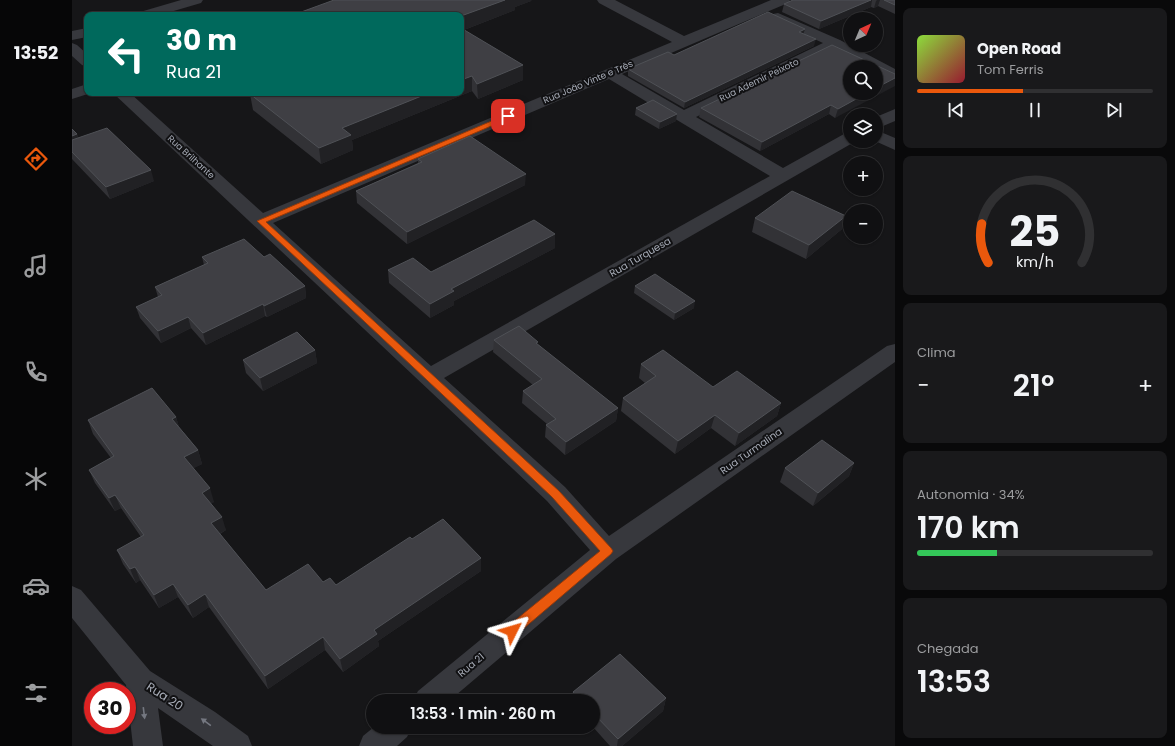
<!DOCTYPE html>
<html lang="pt">
<meta charset="utf-8">
<style>
body{margin:0;font-family:Poppins,sans-serif;background:#19191b;color:#f1f3f6;height:100vh;display:flex;flex-direction:column;font-size:15px;white-space:nowrap}
*{box-sizing:border-box;margin:0}
p{font-size:13px;color:#9c9d9f}
.icon{flex:none;width:22px;height:22px;fill:none;stroke:currentColor;stroke-width:2;stroke-linecap:round;stroke-linejoin:round}
.map{position:relative;flex:1;overflow:hidden}
.drawer{display:flex;flex-direction:column;gap:8px;padding:8px;background:#09090a;width:280px}
.drawer>*{flex:none}
.hud{position:absolute;left:12px;top:12px;width:380px;height:84px;border-radius:8px;box-shadow:0 1px 3px #0004,0 0 0 1px #303032;background:#00695c;color:#fff;overflow:hidden}
.needle{width:26px;rotate:44deg}
.tools{position:absolute;left:771px;top:12px;display:grid;gap:8px}
.tools a{display:grid;place-items:center;width:40px;height:40px;border-radius:50%;background:#101012;box-shadow:0 1px 3px #0004,0 0 0 1px #303032;font-size:20px}
.speed{position:absolute;left:12px;top:682px;display:flex;gap:8px;font-size:20px;font-weight:700;text-align:center}
.speed>*{display:grid;place-content:center;width:52px;height:52px;border-radius:50%;background:#101012;box-shadow:0 1px 3px #0004,0 0 0 1px #303032;line-height:1}
.speed .limit{border:6px solid #d22;background:#fff;color:#111}
.pin{position:absolute;display:grid;place-items:center;width:34px;height:34px;color:#fff;margin:-17px;border-radius:8px;box-shadow:0 2px 6px #0006}
.me{position:absolute;width:44px;margin:-22px;rotate:50deg;stroke-linejoin:round;filter:drop-shadow(0 0 3px #0008)}
.turn{display:flex;align-items:center;gap:14px;height:84px;padding:0 16px;font-size:18px}
.turn .icon{width:52px;height:52px;stroke-width:2.5}
.turn b{display:block;font-size:28px;line-height:34px}
.big{font-size:30px;font-weight:600;line-height:1.1}
.drawer .tile{flex:1;display:flex;flex-direction:column;justify-content:center;gap:6px;min-width:0;padding:0 14px;border-radius:8px;background:#19191b}
.drawer .dial{align-items:center;gap:0}
.dial svg{height:104px;overflow:visible;fill:none;stroke:#303032;stroke-width:7;stroke-linecap:round;text-anchor:middle}
.dial text{fill:#f1f3f6;stroke:none}
.song{display:flex;align-items:center;gap:12px}
.cover{width:48px;height:48px;border-radius:6px;background:linear-gradient(135deg,hsl(90 70% 55%),hsl(350 70% 35%))}
.played{height:4px;border-radius:2px;background:linear-gradient(90deg,#ea580c 45%,#303032 45%)}
.keys{display:flex;justify-content:space-around;direction:ltr}
.heat{display:flex;justify-content:space-between;align-items:center;font-size:22px;direction:ltr}
.charge{height:6px;border-radius:3px;background:linear-gradient(90deg,#34c759 34%,#303032 0)}
.trip{position:absolute;left:294px;top:694px;width:234px;height:40px;border-radius:20px;background:#101012;box-shadow:0 1px 3px #0004,0 0 0 1px #303032;font-weight:600;line-height:40px;text-align:center}
main{display:flex;flex:1;min-height:0}
.menu{display:flex;flex-direction:column;width:72px;justify-content:space-around;align-items:center;background:#060607;color:#9c9d9f}
.menu .icon{width:28px;height:28px}
.menu .current{color:#ea580c}
.menu b{font-size:18px;color:#f1f3f6}
.map>svg:first-child{display:block}
</style>
<main>
<nav class="menu">
<b>13:52</b>
<svg class="icon current" aria-label="directions" viewBox="0 0 24 24"><path d="M12 3l9 9-9 9-9-9zM9 14v-3h6M13 9l2 2-2 2"/></svg>
<svg class="icon" aria-label="music" viewBox="0 0 24 24"><path d="M9 18V5l10-2v13"/><circle cx="6" cy="18" r="3"/><circle cx="16" cy="16" r="3"/></svg>
<svg class="icon" aria-label="phone" viewBox="0 0 24 24"><path d="M5 4h4l2 5-3 2q2 4 5 5l2-3 5 2v4C11 20 4 13 5 4z"/></svg>
<svg class="icon" aria-label="climate" viewBox="0 0 24 24"><path d="M12 3v18M4 7l16 10M4 17L20 7"/></svg>
<svg class="icon" aria-label="car" viewBox="0 0 24 24"><path d="M5 17H2v-5l4-1 3-4h7l3 4 3 1v5h-3M9 17h6M6 11h13"/><circle cx="7" cy="17" r="2"/><circle cx="17" cy="17" r="2"/></svg>
<svg class="icon" aria-label="filters" viewBox="0 0 24 24"><path d="M4 7h16M4 17h16"/><circle cx="9" cy="7" r="2"/><circle cx="15" cy="17" r="2"/></svg>
</nav>
<div class="map">
<svg width="823" height="746" viewBox="0 0 823 746">
<rect width="100%" height="100%" fill="#161618"/>
<g fill="none" stroke-linecap="round" stroke-linejoin="round">
<g fill="#37383d" fill-rule="evenodd">
<polygon points="109,0 131,0 129,3 88,15 66,15 68,12"/>
<path d="M525 0H543L612 36 699 0H718L716 3 550 74 612 110 751 43 701 20 699 17 701 14 706 13 768 40 823 69V80L804 71V67H796L763 49 624 117 711 168 772 134 778 133V141H784L372 378 493 487 537 536 815 346 823 344V362L544 559 377 701H341L346 691 518 550 475 501 41 93H58L191 213 600 42 527 3ZM537 79 698 176 359 366 201 223Z"/>
<polygon points="15,28 15,37 0,40 0,31"/>
<polygon points="0,43 5,45 15,54 15,67 10,65 0,56"/>
<polygon points="15,84 15,93 19,93 0,99 0,89"/>
<polygon points="823,109 823,121 804,129 804,117"/>
<polygon points="804,130 823,138 823,150 803,141 804,141"/>
<polygon points="0,586 9,590 78,671 143,712 176,736 180,746 141,746 86,708 91,746 61,746 54,685 0,618"/>
<polygon points="302,727 340,727 335,737 325,746 287,746 291,736"/>
</g>
</g>
<g fill="#323236">
<polygon points="262,0 459,1 443,7 443,10 392,30 451,65 451,80 406,99 400,91 280,140 281,150 249,164 181,110 178,94 389,93"/>
<polygon points="721,0 823,0 823,14 806,6 802,8 799,7 747,29 710,12 712,4"/>
<polygon points="733,29 731,34 742,46 612,108 556,76 556,69 602,55"/>
<polygon points="823,74 763,118 757,114 688,151 627,117 629,108"/>
<polygon points="564,108 604,121 587,129 563,115"/>
<polygon points="0,129 5,134 6,138 82,181 38,199 0,159"/>
<polygon points="346,159 453,185 335,244 285,203 284,191 346,163"/>
<polygon points="683,218 770,229 734,259 680,232"/>
<polygon points="483,248 382,301 382,305 358,318 317,283 316,270 359,272"/>
<polygon points="130,257 192,257 233,286 234,298 195,317 193,316 134,345 119,328 89,343 68,318 64,307 86,297 83,287 132,265"/>
<polygon points="563,286 622,308 602,320 562,293"/>
<polygon points="422,340 466,345 546,408 544,421 493,455 473,437 474,425 475,424 450,403 451,391 461,385 421,352"/>
<polygon points="243,350 245,363 191,391 174,373 171,360"/>
<polygon points="569,364 641,387 709,403 705,416 663,446 639,428 603,454 549,411 551,398 573,383 567,378"/>
<polygon points="104,417 107,427 126,450 130,464 121,468 142,502 139,503 154,530 148,534 194,590 251,582 264,585 340,539 409,558 409,571 306,641 307,646 271,672 253,650 196,689 137,607 121,618 106,597 87,608 68,580 64,583 51,564 45,550 69,537 49,508 43,511 23,483 17,470 39,458 21,434 16,420"/>
<polygon points="782,463 777,476 741,506 708,482 713,468"/>
<polygon points="501,692 594,698 591,711 550,746 538,746 521,727 521,701 499,701"/>
</g>
<g fill="#212124">
<polygon points="433,0 460,0 459,1 443,7 443,10 389,31 389,16"/>
<polygon points="799,0 800,0 799,7 747,29 749,21"/>
<polygon points="805,0 808,0 806,6 802,8 804,1"/>
<polygon points="733,29 731,35 727,32"/>
<polygon points="744,39 742,46 612,108 613,102"/>
<polygon points="451,65 451,80 406,99 405,84"/>
<polygon points="400,76 400,91 280,140 281,150 249,164 247,148 270,128 357,93 389,93 389,80"/>
<polygon points="823,78 823,86 763,118 766,109 795,93 804,93 804,88"/>
<polygon points="759,105 757,114 688,151 690,142"/>
<polygon points="605,114 604,121 587,129 588,122"/>
<polygon points="5,134 9,146 0,150 0,136"/>
<polygon points="79,170 82,181 38,199 34,187"/>
<polygon points="454,174 453,185 335,244 335,232"/>
<polygon points="774,216 770,229 734,259 737,245"/>
<polygon points="483,234 483,248 382,301 382,305 358,318 358,304 379,289"/>
<polygon points="233,286 234,298 195,317 192,306"/>
<polygon points="623,301 622,308 602,320 603,313"/>
<polygon points="191,304 193,316 134,345 131,333"/>
<polygon points="116,317 119,328 89,343 86,331"/>
<polygon points="243,350 245,363 191,391 188,378"/>
<polygon points="709,403 705,416 663,446 667,433"/>
<polygon points="546,408 544,421 493,455 494,442"/>
<polygon points="643,415 639,428 603,454 606,441"/>
<polygon points="104,417 108,430 100,419"/>
<polygon points="126,450 130,464 117,471 112,457"/>
<polygon points="782,463 777,476 741,506 746,493"/>
<polygon points="138,488 142,502 135,506 130,493"/>
<polygon points="43,495 49,508 43,511 37,498"/>
<polygon points="150,517 154,530 143,536 139,523"/>
<polygon points="409,558 409,571 306,641 307,646 271,672 268,659 302,630"/>
<polygon points="63,567 68,580 64,583 58,569"/>
<polygon points="101,584 106,597 87,608 82,595"/>
<polygon points="133,594 137,607 121,618 116,605"/>
<polygon points="251,637 253,650 196,689 193,676"/>
<polygon points="594,698 591,711 550,746 545,746 546,739"/>
</g>
<g fill="#3f3f44" stroke="#4f5156">
<polygon points="262,0 433,0 389,16 389,15 221,15"/>
<polygon points="721,0 799,0 749,21 712,4"/>
<polygon points="812,0 823,0 823,5"/>
<polygon points="696,12 733,29 727,32 744,39 613,102 556,69 596,52 602,55"/>
<polygon points="389,28 451,65 405,84 400,76 389,80"/>
<polygon points="760,45 823,74 823,78 804,88 804,67 778,67 778,93 795,93 766,109 759,105 690,142 629,108"/>
<polygon points="182,93 357,93 270,128 279,135 247,148 178,94"/>
<polygon points="581,100 605,114 588,122 564,108"/>
<polygon points="35,128 79,170 34,187 0,152 0,140"/>
<polygon points="0,129 5,134 0,136"/>
<polygon points="398,136 454,174 335,232 284,191 350,162 346,159"/>
<polygon points="720,191 774,216 737,245 683,218"/>
<polygon points="462,220 483,234 379,289 382,291 358,304 316,270 341,258 359,272"/>
<polygon points="172,239 192,257 198,254 233,286 192,306 191,304 131,333 116,317 86,331 64,307 90,295 83,287 136,263 130,257"/>
<polygon points="583,274 623,301 603,313 563,286"/>
<polygon points="447,326 466,342 464,343 546,408 494,442 474,425 484,419 451,391 470,379 422,340"/>
<polygon points="225,332 243,350 188,378 171,360"/>
<polygon points="591,350 641,387 665,371 709,403 667,433 643,415 606,441 551,398 584,376 569,364"/>
<polygon points="80,388 104,417 100,419 126,450 112,457 138,488 130,493 150,517 139,523 194,590 236,564 251,582 258,578 264,585 338,537 340,539 371,519 409,558 302,630 305,634 268,659 251,637 193,676 133,594 116,605 101,584 82,595 63,567 58,569 45,550 72,535 43,495 37,498 17,470 42,456 16,420"/>
<polygon points="750,440 782,463 746,493 713,468"/>
<polygon points="548,654 594,698 546,739 521,713 521,701 509,701 501,692"/>
</g>
<defs><path id="oneway-solid" d="M-6-.8H1V-3.2L6.5 0L1 3.2V.8H-6Z"/></defs>
<g fill="#757881">
<use href="#oneway-solid" transform="translate(72 713) rotate(83)"/>
<use href="#oneway-solid" transform="translate(134 722) rotate(-144)"/>
</g>
<polygon fill="#ea580c" stroke="#983908" points="436,114 438,115 438,118 194,222 487,491 539,548 541,551 539,554 444,635 440,636 435,635 434,631 435,627 528,551 480,497 185,221"/>
<g text-anchor="middle" dominant-baseline="central" stroke-width="4" stroke-linejoin="round" paint-order="stroke">
<g font-size="9" fill="#a8adb8" stroke="#111113">
<text transform="translate(687 80) rotate(-26)">Rua Ademir Peixoto</text>
<text transform="translate(516 82) rotate(-23)">Rua João Vinte e Três</text>
<text transform="translate(119 157) rotate(42)">Rua Brilhante</text>
</g>
<g font-size="10" fill="#a8adb8" stroke="#111113">
<text transform="translate(568 257) rotate(-30)">Rua Turquesa</text>
<text transform="translate(679 451) rotate(-35)">Rua Turmalina</text>
<text transform="translate(399 665) rotate(-40)">Rua 21</text>
</g>
<g font-size="12" fill="#a8adb8" stroke="#111113">
<text transform="translate(93 696) rotate(33)">Rua 20</text>
</g>
</g>
</svg>
<div class="tools">
<a><svg class="needle" viewBox="-14 -14 28 28"><path d="M0-13l5 13h-10z" fill="#e53935"/><path d="M0 13l5-13h-10z" fill="#9c9d9f"/></svg></a>
<a><svg class="icon" aria-label="search" viewBox="0 0 24 24"><circle cx="10" cy="10" r="6"/><path d="M15 15l6 6"/></svg></a>
<a><svg class="icon" aria-label="layers" viewBox="0 0 24 24"><path d="M12 4l9 5-9 5-9-5zM3 14l9 5 9-5"/></svg></a>
<a>+</a>
<a>−</a>
</div>
<div class="speed"><div class="limit">30</div></div>
<div class="pin" style="left:436px;top:116px;background:#d93025"><svg class="icon" aria-label="arrive" viewBox="0 0 24 24"><path d="M6 21V4h12l-3 4 3 4H6"/></svg></div>
<svg class="me" style="left:440px;top:631px" viewBox="-20 -20 40 40"><path d="M0-17L14 15 0 8-14 15z" fill="#ea580c" stroke="#fff" stroke-width="4"/></svg>
<div class="trip">13:53 · 1 min · 260 m</div>
<div class="hud">
<div class="turn"><svg class="icon" aria-label="left" viewBox="0 0 24 24"><path d="M17 20v-9H6M10 6l-5 5 5 5"/></svg><div><b>30 m</b>Rua 21</div></div>
</div>
</div>
<section class="drawer">
<div class="tile">
<div class="song"><i class="cover"></i><div><b>Open Road</b><p>Tom Ferris</p></div></div>
<div class="played"></div>
<div class="keys"><svg class="icon" aria-label="previous" viewBox="0 0 24 24"><path d="M18 5L8 12l10 7zM5 5v14"/></svg><svg class="icon" aria-label="pause" viewBox="0 0 24 24"><path d="M8 5v14M16 5v14"/></svg><svg class="icon" aria-label="next" viewBox="0 0 24 24"><path d="M6 5l10 7-10 7zM19 5v14"/></svg></div>
</div>
<div class="tile dial"><svg viewBox="0 0 100 80">
<path d="M14 69A42 42 0 1 1 86 69"/>
<path d="M14 69A42 42 0 0 1 9 39" stroke="#ea580c"/>
<text x="50" y="56" font-size="32" font-weight="700">25</text>
<text x="50" y="72" font-size="11">km/h</text>
</svg></div>
<div class="tile"><p>Clima</p>
<div class="heat"><a>−</a><b class="big">21°</b><a>+</a></div>
</div>
<div class="tile"><p>Autonomia · 34%</p><b class="big">170 km</b><div class="charge"></div></div>
<div class="tile"><p>Chegada</p><b class="big">13:53</b></div>
</section>
</main>
